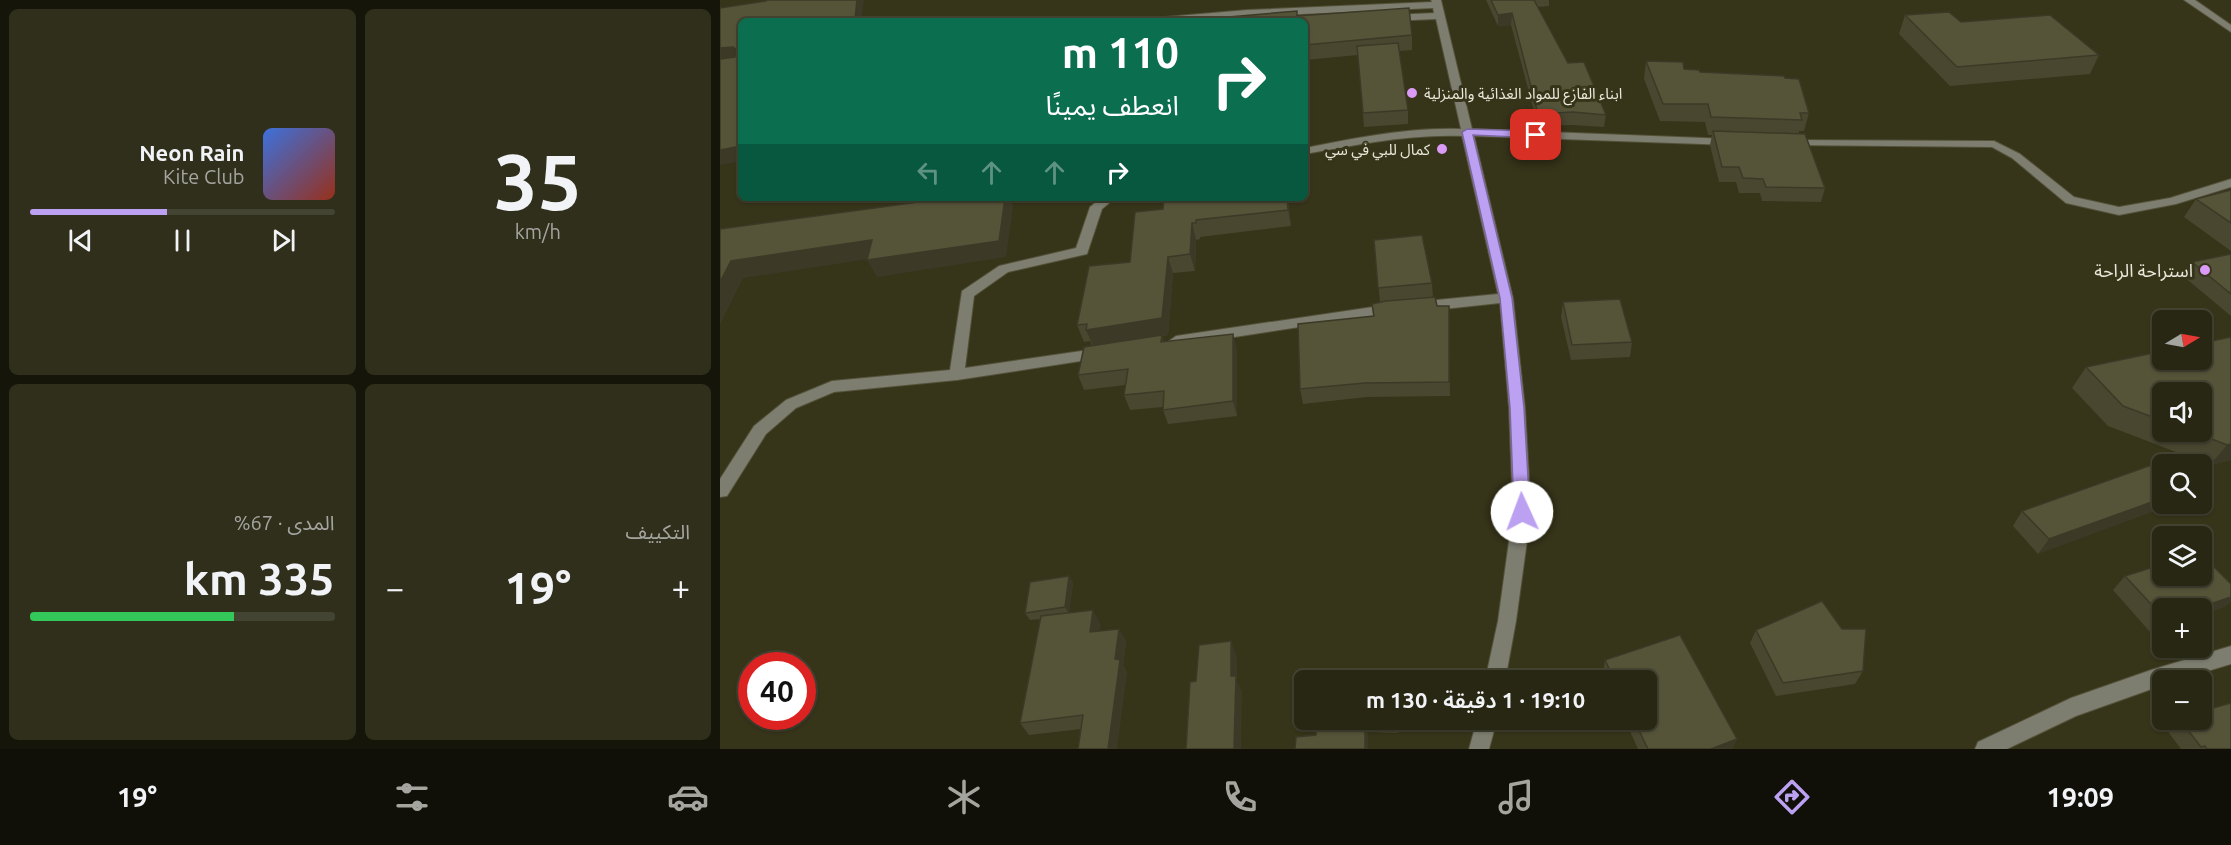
<!DOCTYPE html>
<html lang="ar">
<meta charset="utf-8">
<style>
body{margin:0;font-family:Ubuntu,"Noto Sans Arabic",sans-serif;background:#302f1c;color:#f1f3f6;direction:rtl;height:100vh;display:flex;flex-direction:column;font-size:22px;white-space:nowrap}
*{box-sizing:border-box;margin:0}
p{font-size:20px;color:#a5a5a0}
.icon{flex:none;width:33px;height:33px;fill:none;stroke:currentColor;stroke-width:2;stroke-linecap:round;stroke-linejoin:round}
.map{position:relative;flex:1;overflow:hidden;direction:ltr}
.drawer{display:flex;flex-direction:column;gap:9px;padding:9px;background:#16150a;width:720px}
.drawer>*{flex:none}
.guide{position:absolute;left:18px;top:18px;width:570px;height:183px;border-radius:9px;box-shadow:0 2px 4px #0004,0 0 0 2px #443;direction:rtl;background:#0b6e4f;color:#fff;overflow:hidden}
.needle{width:39px;rotate:80deg}
.controls{position:absolute;left:1432px;top:310px;display:grid;gap:12px}
.controls a{display:grid;place-items:center;width:60px;height:60px;border-radius:9px;background:#282713;box-shadow:0 2px 4px #0004,0 0 0 2px #443;font-size:30px}
.speed{position:absolute;left:18px;top:652px;display:flex;gap:12px;font-size:30px;font-weight:700;text-align:center}
.speed>*{display:grid;place-content:center;width:78px;height:78px;border-radius:50%;background:#282713;box-shadow:0 2px 4px #0004,0 0 0 2px #443;line-height:1}
.speed .limit{border:9px solid #d22;background:#fff;color:#111}
.pin{position:absolute;display:grid;place-items:center;width:51px;height:51px;color:#fff;margin:-26px;border-radius:12px;box-shadow:0 3px 9px #0006}
.me{position:absolute;width:66px;margin:-33px;rotate:358deg;stroke-linejoin:round;filter:drop-shadow(0 0 4px #0008)}
.turn{display:flex;align-items:center;gap:21px;height:126px;padding:0 30px;font-size:27px}
.turn .icon{width:78px;height:78px;stroke-width:2.5}
.turn b{display:block;font-size:42px;line-height:51px}
.lanes{display:flex;align-items:center;height:57px;padding:0 30px;background:#0003;justify-content:center;gap:30px;direction:ltr}
.lanes .off{opacity:.35}
.big{font-size:45px;font-weight:600;line-height:1.1}
.drawer .tile{flex:1;display:flex;flex-direction:column;justify-content:center;gap:9px;min-width:0;padding:0 21px;border-radius:9px;background:#302f1c}
.drawer .dial{align-items:center;gap:0}
.dial b{font-size:78px;line-height:1}
.song{display:flex;align-items:center;gap:18px}
.cover{width:72px;height:72px;border-radius:9px;background:linear-gradient(135deg,hsl(220 70% 55%),hsl(10 70% 35%))}
.played{height:6px;border-radius:3px;background:linear-gradient(90deg,#bca0f2 45%,#443 45%)}
.keys{display:flex;justify-content:space-around;direction:ltr}
.heat{display:flex;justify-content:space-between;align-items:center;font-size:33px;direction:ltr}
.charge{height:9px;border-radius:4px;background:linear-gradient(90deg,#34c759 67%,#443 0)}
.drawer .tiles{flex:1;display:grid;gap:9px;grid-template-columns:repeat(2,1fr)}
.trip{position:absolute;left:574px;top:670px;width:363px;height:60px;border-radius:9px;background:#282713;box-shadow:0 2px 4px #0004,0 0 0 2px #443;font-weight:600;line-height:60px;text-align:center;direction:rtl}
.dock{display:flex;height:96px;justify-content:space-around;align-items:center;background:#101008;color:#a5a5a0}
.dock .icon{width:42px;height:42px}
.dock .selected{color:#bca0f2}
.dock b{font-size:27px;color:#f1f3f6}
main{display:flex;flex:1;min-height:0}
.map>svg:first-child{display:block}
</style>
<main>
<div class="map">
<svg width="1511" height="749" viewBox="0 0 1511 749">
<rect width="100%" height="100%" fill="#363419"/>
<g fill="none" stroke-linecap="round" stroke-linejoin="round">
<defs>
<g id="minor">
<path d="M711 0H721L752 129 1010 139 1016 142 1010 145 754 136 793 298 805 408 811 512 796 621 785 681H765L778 621 793 512 789 408 780 303 696 312 689 307 696 302 778 294 742 136C689 134 637 145 585 154V148C637 138 688 127 741 129L716 19 672 21 667 18 672 15 714 13 713 8 428 21 433 18 527 10 712 2Z"/>
<polygon points="1464,0 1475,0 1511,25 1511,32"/>
<polygon points="1070,140 1274,141 1300,154 1354,197 1399,207 1450,198 1511,179 1511,187 1456,204 1399,215 1346,203 1292,158 1272,147 1066,145 1066,141"/>
<polygon points="381,198 395,198 382,209 367,254 288,272 254,296 245,368 382,348 389,353 387,357 237,380 114,392 76,408 46,434 7,496 0,497 0,479 34,426 66,400 112,381 230,370 242,291 279,266 356,248 370,207"/>
<polygon points="673,304 680,309 678,312 456,346 449,341 456,336"/>
<polygon points="1511,646 1511,664 1455,681 1443,681 1443,685 1356,716 1287,749 1255,749 1258,742 1351,698 1431,670"/>
<polygon points="757,720 777,720 769,749 749,749"/>
</g>
</defs>
<use href="#minor" stroke="#535138" stroke-width="2"/>
<use href="#minor" fill="#7d7d70" fill-rule="evenodd"/>
</g>
<g fill="#494730" fill-rule="evenodd">
<polygon points="766,0 829,0 829,6 818,7 848,63 886,115 884,127 852,125 818,126 791,25 778,26"/>
<polygon points="1185,15 1241,22 1379,55 1370,74 1230,86 1179,34"/>
<polygon points="577,16 692,35 692,50 679,51 688,110 688,124 644,127 638,55 585,60 585,21"/>
<polygon points="926,61 980,72 1065,78 1089,113 1084,131 1079,131 1079,134 1105,188 1101,202 1042,201 1040,193 1019,193 1016,182 999,182 990,145 992,135 988,135 985,122 940,121 924,79"/>
<polygon points="1511,190 1511,251 1464,217 1476,199"/>
<polygon points="444,198 568,198 571,226 480,237 480,239 476,240 475,271 453,273 448,335 442,336 444,341 517,349 517,416 448,424 443,410 443,407 410,410 404,395 406,385 364,390 358,375 372,346 370,341 364,342 357,325 410,262 443,209"/>
<polygon points="654,240 712,283 713,297 717,306 729,306 730,396 647,397 583,404 580,389 653,316 652,304 660,302"/>
<polygon points="1511,254 1511,316 1463,276 1472,262"/>
<polygon points="843,302 912,342 910,357 851,360 841,317"/>
<path d="M1511 337V460L1490 465 1388 426 1352 388 1366 367ZM1443 393 1482 432H1443Z"/>
<polygon points="1440,462 1318,554 1293,526 1302,511"/>
<polygon points="349,576 353,583 349,612 380,623 379,631 399,629 406,642 403,665 407,673 361,729 309,735 300,723 321,619 310,620 305,613"/>
<polygon points="1405,576 1505,607 1443,609 1443,629 1431,633 1393,590"/>
<polygon points="1036,630 1143,671 1135,684 1056,696 1030,643"/>
<polygon points="960,635 1017,739 1012,749 918,749 905,720 927,720 927,681 886,681 883,674 885,660"/>
<polygon points="597,720 679,720 678,733 648,732 648,749 575,749 596,735"/>
<polygon points="1456,720 1482,720 1511,749 1461,749 1446,729"/>
</g>
<g fill="#3c3a27">
<polygon points="137,0 144,0 141,21 125,21"/>
<polygon points="792,13 791,25 778,26 778,15"/>
<polygon points="13,47 21,60 0,62 0,48"/>
<polygon points="585,117 588,133 585,133"/>
<polygon points="21,146 21,161 0,165 0,150"/>
<polygon points="285,198 290,198 293,207 286,257 157,277 147,260"/>
<polygon points="567,198 568,198 571,226 568,210"/>
<polygon points="472,223 476,240 475,271 470,254"/>
<polygon points="152,240 162,257 23,278 0,325 0,282 11,261"/>
<polygon points="448,257 453,273 448,335 442,336 446,350 373,346 366,330"/>
<polygon points="513,334 517,349 517,416 513,401"/>
<polygon points="1511,444 1511,460 1490,465 1507,445"/>
<polygon points="1443,498 1443,504 1454,504 1318,554 1329,539"/>
<polygon points="349,576 353,583 349,614 345,607"/>
<polygon points="1511,597 1511,602 1505,607 1482,615 1482,609 1475,609"/>
<polygon points="373,610 380,623 377,645 370,632"/>
<polygon points="1443,621 1443,629 1431,633"/>
<polygon points="399,629 406,642 403,665 407,673 397,749 388,749 395,659"/>
<polygon points="511,641 517,658 517,681 522,692 521,749 514,749 511,676"/>
<polygon points="645,720 648,732 648,749 645,749"/>
<polygon points="676,720 679,720 678,733"/>
<polygon points="1017,739 1012,749 991,749"/>
</g>
<g fill="#555338" stroke="#3c3a27" stroke-width="1.5">
<polygon points="47,0 137,0 135,19 125,21 21,21 21,146 0,150 0,59 15,57 16,49 13,47 0,48 0,8 46,1"/>
<polygon points="771,0 814,0 848,63 864,62 886,115 853,112 818,114 792,13 778,15"/>
<polygon points="689,8 692,35 585,45 585,21 474,21 474,20 577,11 577,16"/>
<polygon points="1229,12 1241,22 1330,15 1379,55 1237,67 1185,15"/>
<polygon points="678,43 688,110 643,113 637,46"/>
<polygon points="926,61 963,62 964,69 979,70 980,72 1064,76 1065,78 1079,79 1089,113 1080,113 1082,120 991,117 988,104 943,104"/>
<polygon points="993,131 1085,134 1105,188 1046,187 1043,179 1023,178 1019,167 1002,167"/>
<polygon points="1511,190 1511,223 1476,199"/>
<polygon points="228,198 285,198 279,241 147,260 152,240 11,261 0,282 0,229"/>
<polygon points="444,198 567,198 568,210 476,220 476,223 472,223 470,254 448,257 442,318 366,330 367,324 357,325 369,266 410,262 415,212 443,209"/>
<polygon points="702,235 712,283 658,288 654,240"/>
<polygon points="1511,254 1511,294 1472,262"/>
<polygon points="715,297 717,306 729,306 729,382 645,383 580,389 578,324 654,316 652,304 666,301"/>
<polygon points="900,299 912,342 852,345 843,302"/>
<polygon points="513,334 513,401 443,410 444,391 404,395 408,369 358,375 364,347 442,335 441,342"/>
<polygon points="1511,337 1511,444 1507,445 1474,432 1482,432 1482,393 1443,393 1443,421 1403,406 1366,367 1443,351 1443,360 1482,360 1482,343"/>
<polygon points="1440,462 1443,465 1443,498 1329,539 1302,511"/>
<polygon points="1482,555 1511,584 1511,597 1475,609 1443,609 1443,617 1405,576 1443,564 1443,576 1482,576"/>
<polygon points="349,576 345,607 305,613 310,582"/>
<polygon points="1102,601 1122,629 1146,629 1143,671 1063,683 1036,630"/>
<polygon points="373,610 370,632 399,629 395,659 400,660 388,749 358,749 363,715 300,723 321,616"/>
<polygon points="960,635 1017,739 991,749 928,749 914,720 927,720 927,681 895,681 885,660"/>
<polygon points="511,641 511,676 516,676 514,749 466,749 470,682 476,681 479,645"/>
<polygon points="604,670 679,671 678,681 602,681"/>
<polygon points="1511,703 1511,749 1487,749 1485,746 1481,747 1460,720 1482,720 1482,711"/>
<polygon points="597,720 645,720 645,749 575,749 576,737 596,735"/>
</g>
<polygon fill="#bca0f2" stroke="#7a689d" stroke-width="1.5" points="747,129 816,131 821,135 816,138 753,135 792,298 804,408 810,512 807,516 802,518 796,516 794,512 790,408 780,298 742,132"/>
<g fill="#da9af6" stroke="#363419" stroke-width="2">
<circle cx="692" cy="93" r="6"/>
<circle cx="722" cy="149" r="6"/>
<circle cx="1485" cy="270" r="6"/>
</g>
<g text-anchor="middle" dominant-baseline="central" stroke-width="6" stroke-linejoin="round" paint-order="stroke">
<g font-size="15" fill="#e9e8d9" stroke="#363419" text-anchor="start">
<text x="704" y="93">ابناء الفازع للمواد الغذائية والمنزلية</text>
<text x="710" y="149" text-anchor="end">كمال للبي في سي</text>
</g>
<g font-size="18" fill="#e9e8d9" stroke="#363419" text-anchor="end">
<text x="1473" y="270">استراحة الراحة</text>
</g>
</g>
</svg>
<div class="controls">
<a><svg class="needle" viewBox="-14 -14 28 28"><path d="M0-13l5 13h-10z" fill="#e53935"/><path d="M0 13l5-13h-10z" fill="#a5a5a0"/></svg></a>
<a><svg class="icon" aria-label="sound" viewBox="0 0 24 24"><path d="M4 9h4l5-4v14l-5-4H4zM17 9q2 3 0 6"/></svg></a>
<a><svg class="icon" aria-label="search" viewBox="0 0 24 24"><circle cx="10" cy="10" r="6"/><path d="M15 15l6 6"/></svg></a>
<a><svg class="icon" aria-label="layers" viewBox="0 0 24 24"><path d="M12 4l9 5-9 5-9-5zM3 14l9 5 9-5"/></svg></a>
<a>+</a>
<a>−</a>
</div>
<div class="speed"><div class="limit">40</div></div>
<div class="pin" style="left:816px;top:135px;background:#d93025"><svg class="icon" aria-label="arrive" viewBox="0 0 24 24"><path d="M6 21V4h12l-3 4 3 4H6"/></svg></div>
<svg class="me" style="left:802px;top:512px" viewBox="-20 -20 40 40"><circle r="19" fill="#fff"/><path d="M0-13L10 11 0 6-10 11z" fill="#bca0f2"/></svg>
<div class="trip">19:10 · 1 دقيقة · 130 m</div>
<div class="guide">
<div class="turn"><svg class="icon" aria-label="right" viewBox="0 0 24 24"><path d="M7 20v-9h11M14 6l5 5-5 5"/></svg><div><b>110 m</b>انعطف يمينًا</div></div>
<div class="lanes"><svg class="icon off" aria-label="left" viewBox="0 0 24 24"><path d="M17 20v-9H6M10 6l-5 5 5 5"/></svg><svg class="icon off" aria-label="ahead" viewBox="0 0 24 24"><path d="M12 20V5M6 11l6-6 6 6"/></svg><svg class="icon off" aria-label="ahead" viewBox="0 0 24 24"><path d="M12 20V5M6 11l6-6 6 6"/></svg><svg class="icon" aria-label="right" viewBox="0 0 24 24"><path d="M7 20v-9h11M14 6l5 5-5 5"/></svg></div>
</div>
</div>
<section class="drawer">
<div class="tiles">
<div class="tile dial"><b>35</b><p>km/h</p></div>
<div class="tile">
<div class="song"><i class="cover"></i><div><b>Neon Rain</b><p>Kite Club</p></div></div>
<div class="played"></div>
<div class="keys"><svg class="icon" aria-label="previous" viewBox="0 0 24 24"><path d="M18 5L8 12l10 7zM5 5v14"/></svg><svg class="icon" aria-label="pause" viewBox="0 0 24 24"><path d="M8 5v14M16 5v14"/></svg><svg class="icon" aria-label="next" viewBox="0 0 24 24"><path d="M6 5l10 7-10 7zM19 5v14"/></svg></div>
</div>
<div class="tile"><p>التكييف</p>
<div class="heat"><a>−</a><b class="big">19°</b><a>+</a></div>
</div>
<div class="tile"><p>المدى · 67%</p><b class="big">335 km</b><div class="charge"></div></div>
</div>
</section>
</main>
<nav class="dock">
<b>19:09</b>
<svg class="icon selected" aria-label="directions" viewBox="0 0 24 24"><path d="M12 3l9 9-9 9-9-9zM9 14v-3h6M13 9l2 2-2 2"/></svg>
<svg class="icon" aria-label="music" viewBox="0 0 24 24"><path d="M9 18V5l10-2v13"/><circle cx="6" cy="18" r="3"/><circle cx="16" cy="16" r="3"/></svg>
<svg class="icon" aria-label="phone" viewBox="0 0 24 24"><path d="M5 4h4l2 5-3 2q2 4 5 5l2-3 5 2v4C11 20 4 13 5 4z"/></svg>
<svg class="icon" aria-label="climate" viewBox="0 0 24 24"><path d="M12 3v18M4 7l16 10M4 17L20 7"/></svg>
<svg class="icon" aria-label="car" viewBox="0 0 24 24"><path d="M5 17H2v-5l4-1 3-4h7l3 4 3 1v5h-3M9 17h6M6 11h13"/><circle cx="7" cy="17" r="2"/><circle cx="17" cy="17" r="2"/></svg>
<svg class="icon" aria-label="filters" viewBox="0 0 24 24"><path d="M4 7h16M4 17h16"/><circle cx="9" cy="7" r="2"/><circle cx="15" cy="17" r="2"/></svg>
<b>19°</b>
</nav>
